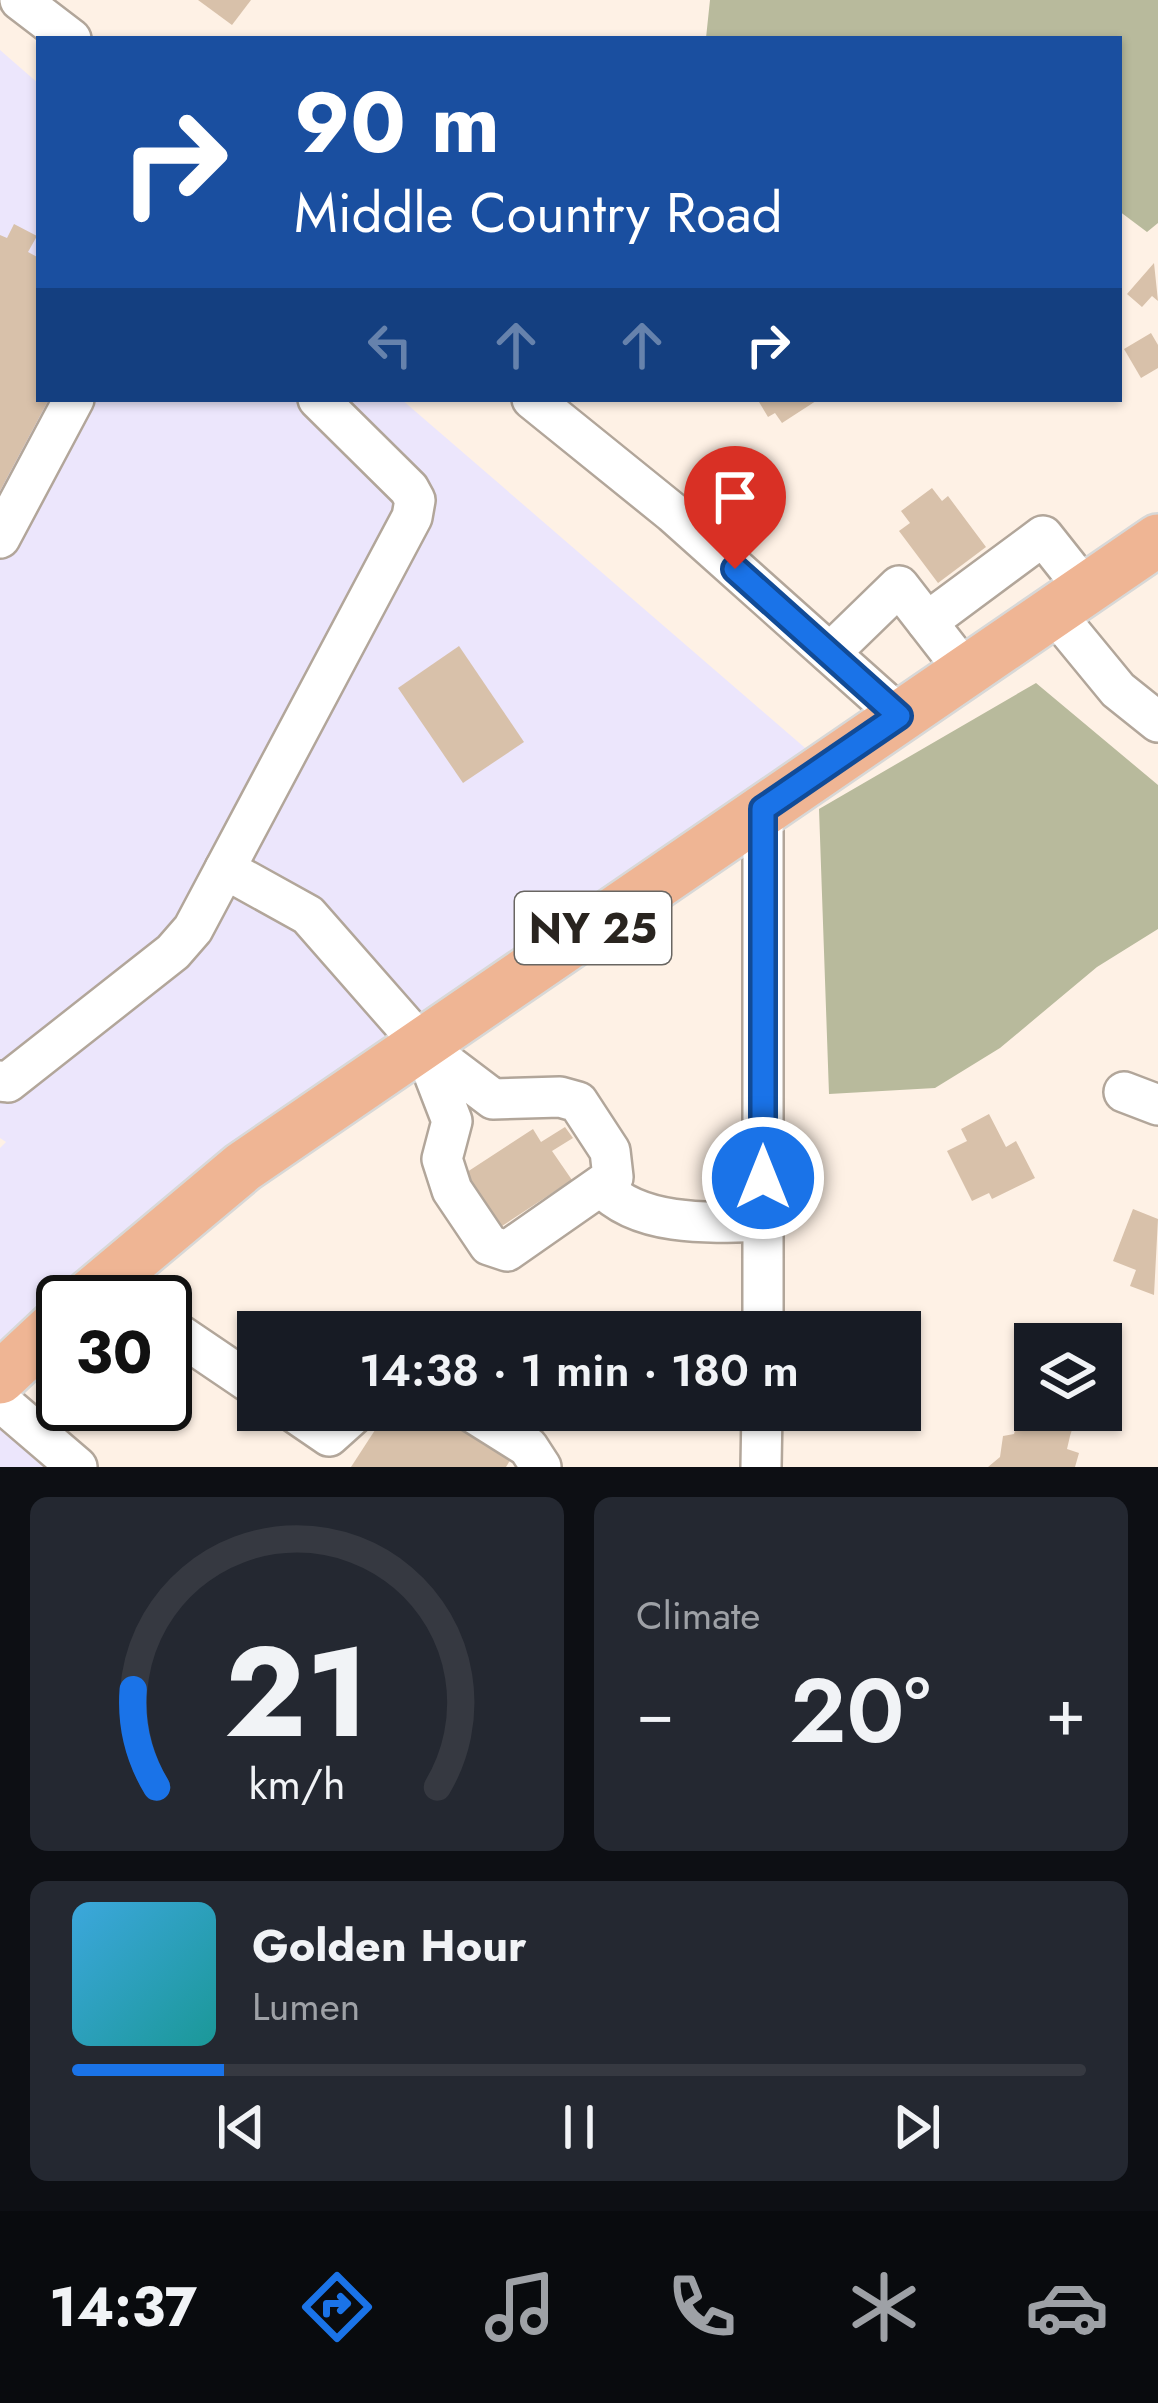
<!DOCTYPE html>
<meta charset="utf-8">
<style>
body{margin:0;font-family:Jost,sans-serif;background:#242831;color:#f1f3f6;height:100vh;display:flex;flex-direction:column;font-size:45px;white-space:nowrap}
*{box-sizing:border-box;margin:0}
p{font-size:39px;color:#9ea1a6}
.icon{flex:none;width:66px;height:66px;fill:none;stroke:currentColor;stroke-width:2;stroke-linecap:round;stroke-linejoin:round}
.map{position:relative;height:1467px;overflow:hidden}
.sheet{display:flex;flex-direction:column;gap:30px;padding:30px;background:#0d0f14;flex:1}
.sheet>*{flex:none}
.banner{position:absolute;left:36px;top:36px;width:1086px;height:366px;border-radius:0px;box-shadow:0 3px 9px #0004;background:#1a4fa0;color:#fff;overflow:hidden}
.controls{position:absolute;left:1014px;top:1323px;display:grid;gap:24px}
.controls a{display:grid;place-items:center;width:108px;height:108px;border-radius:0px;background:#171b24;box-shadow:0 3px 9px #0004;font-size:60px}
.speed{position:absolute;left:36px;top:1275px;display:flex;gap:24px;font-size:60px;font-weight:700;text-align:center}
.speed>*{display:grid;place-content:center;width:156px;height:156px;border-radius:50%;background:#171b24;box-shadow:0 3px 9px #0004;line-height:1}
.speed .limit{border:6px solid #111;border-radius:18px;background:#fff;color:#111}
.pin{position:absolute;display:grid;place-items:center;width:102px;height:102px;color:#fff;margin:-123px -51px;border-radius:50% 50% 50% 0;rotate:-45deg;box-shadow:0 0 12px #0007}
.pin .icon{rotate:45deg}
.me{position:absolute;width:132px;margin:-66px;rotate:0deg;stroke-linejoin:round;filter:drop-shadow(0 0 9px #0008)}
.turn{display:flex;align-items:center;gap:42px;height:252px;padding:0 60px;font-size:54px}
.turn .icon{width:156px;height:156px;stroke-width:2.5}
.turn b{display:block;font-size:84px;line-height:102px}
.lanes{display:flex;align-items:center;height:114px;padding:0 60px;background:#0003;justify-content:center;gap:60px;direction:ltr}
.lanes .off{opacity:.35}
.big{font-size:90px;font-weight:600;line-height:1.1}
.sheet .tile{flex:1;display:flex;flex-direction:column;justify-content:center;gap:18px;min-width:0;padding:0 42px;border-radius:18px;background:#242831}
.sheet .dial{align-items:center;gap:0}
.dial svg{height:312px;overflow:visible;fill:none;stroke:#363941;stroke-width:7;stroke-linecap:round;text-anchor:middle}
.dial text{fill:#f1f3f6;stroke:none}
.song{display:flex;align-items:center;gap:36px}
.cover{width:144px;height:144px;border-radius:18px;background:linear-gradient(135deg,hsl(200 70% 55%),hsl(180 70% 35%))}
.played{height:12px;border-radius:6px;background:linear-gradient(90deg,#1a73e8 15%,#363941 15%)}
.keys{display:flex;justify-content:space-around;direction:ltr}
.heat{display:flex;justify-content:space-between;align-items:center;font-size:66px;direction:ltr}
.sheet .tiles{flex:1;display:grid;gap:30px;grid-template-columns:1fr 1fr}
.tile:last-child{grid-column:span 2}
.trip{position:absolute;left:237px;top:1311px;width:684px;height:120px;border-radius:0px;background:#171b24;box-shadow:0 3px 9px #0004;font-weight:600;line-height:120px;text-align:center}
.tabs{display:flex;height:192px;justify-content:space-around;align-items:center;background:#090b0e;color:#9ea1a6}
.tabs .icon{width:84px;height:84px}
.tabs .on{color:#1a73e8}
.tabs b{font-size:54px;color:#f1f3f6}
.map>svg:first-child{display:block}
</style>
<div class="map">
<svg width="1158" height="1467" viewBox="0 0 1158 1467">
<rect width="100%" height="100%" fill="#fef1e5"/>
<g fill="#ece6fc">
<polygon points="0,50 39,84 39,399 401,399 826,766 0,1378 0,1148 6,1142 0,1138"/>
<polygon points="0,1404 49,1467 0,1467"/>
</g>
<g fill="#b8ba9c">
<polygon points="710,0 1158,0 1158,223 1147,232 1119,211 1119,39 712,39 706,38"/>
<polygon points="1036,683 1158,785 1158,929 1097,967 1000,1048 935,1088 829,1094 819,809"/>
</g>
<g fill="#d8c1aa">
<polygon points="198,0 251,0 232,25"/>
<polygon points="14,224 37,236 28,252 39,258 39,399 49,399 0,491 0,235 7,238"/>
<polygon points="1154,263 1158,301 1152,296 1142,307 1127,294"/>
<polygon points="1151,333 1158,345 1158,368 1141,378 1124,349"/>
<polygon points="764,399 819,399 782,423 775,413 768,417 759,402"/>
<polygon points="932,488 942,501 948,496 986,547 938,583 899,531 910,523 901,511"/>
<polygon points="459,646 524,742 463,783 398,688"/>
<polygon points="989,1114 1006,1147 1016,1141 1035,1178 992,1199 989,1193 972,1201 947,1151 967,1141 961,1129"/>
<polygon points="565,1127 573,1138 552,1151 572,1180 499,1228 464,1174 533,1129 541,1142"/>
<polygon points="1133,1209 1158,1219 1154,1295 1130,1286 1136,1270 1113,1261"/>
<polygon points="1022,1387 1032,1393 1035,1410 1090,1410 1082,1423 1075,1420 1070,1436 1067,1449 1079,1453 1075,1467 988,1467 1000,1457 1003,1436 1014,1434 1023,1404 1014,1398"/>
<polygon points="388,1410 445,1410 514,1454 506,1467 351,1467"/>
</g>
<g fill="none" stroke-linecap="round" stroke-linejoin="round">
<defs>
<g id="minor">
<polyline points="20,0 71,39"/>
<polyline points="532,399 673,513 899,715"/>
<polyline points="0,538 74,399"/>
<polyline points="1053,611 1118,690 1158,722"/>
<polyline points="927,622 1043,536 1085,589"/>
<polyline points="830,653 899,586 965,671"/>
<polyline points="763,810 763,1332"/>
<polyline points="225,869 308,915 423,1046 493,1099 560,1097 578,1102 610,1151 613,1177 507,1251 489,1245 452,1190 442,1159 452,1121 423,1046"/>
<polyline points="0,1081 8,1082 173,952 193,929 412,517 415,500 409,489 318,399"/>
<polyline points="1124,1092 1158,1105"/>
<path d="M601 1186C639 1227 710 1223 763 1221"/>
<polyline points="165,1325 258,1388"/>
<polyline points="0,1401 77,1467"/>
<polyline points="291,1410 329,1436 358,1410"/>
<polyline points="469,1410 528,1447 541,1467"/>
<polyline points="761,1467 762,1410"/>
</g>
<g id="major">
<polyline points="82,1302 243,1167 1158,540"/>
<polyline points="0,1378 63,1319"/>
</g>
</defs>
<use href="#minor" stroke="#b2a69a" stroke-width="44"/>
<use href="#major" stroke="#d8d8d7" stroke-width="56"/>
<use href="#minor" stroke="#fff" stroke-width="39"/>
<use href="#major" stroke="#efb594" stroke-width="51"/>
</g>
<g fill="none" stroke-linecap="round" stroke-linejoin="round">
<defs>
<polyline id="route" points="735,569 899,716 763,809 763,1178"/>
</defs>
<use href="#route" stroke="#114b97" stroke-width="30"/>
<use href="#route" stroke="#1a73e8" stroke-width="21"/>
</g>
<g text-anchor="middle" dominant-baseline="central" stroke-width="12" stroke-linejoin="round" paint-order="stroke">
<rect fill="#fff" stroke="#696662" stroke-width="3" x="515" y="892" width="156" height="72" rx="9"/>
<g font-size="42" font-weight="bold" fill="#29241f">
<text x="593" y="928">NY 25</text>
</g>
</g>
</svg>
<div class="controls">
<a><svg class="icon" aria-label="layers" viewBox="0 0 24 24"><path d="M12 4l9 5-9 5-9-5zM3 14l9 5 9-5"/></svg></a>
</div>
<div class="speed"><div class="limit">30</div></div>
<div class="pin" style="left:735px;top:569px;background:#d93025"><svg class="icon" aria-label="arrive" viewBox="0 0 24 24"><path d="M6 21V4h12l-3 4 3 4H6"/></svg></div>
<svg class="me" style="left:763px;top:1178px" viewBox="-20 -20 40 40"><circle r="17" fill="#1a73e8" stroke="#fff" stroke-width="3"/><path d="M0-11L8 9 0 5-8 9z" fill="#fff"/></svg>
<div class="trip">14:38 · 1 min · 180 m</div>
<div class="banner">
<div class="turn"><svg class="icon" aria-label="right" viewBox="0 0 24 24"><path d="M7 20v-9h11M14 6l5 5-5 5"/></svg><div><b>90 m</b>Middle Country Road</div></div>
<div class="lanes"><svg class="icon off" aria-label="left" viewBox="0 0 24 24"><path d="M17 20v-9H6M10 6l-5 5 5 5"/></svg><svg class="icon off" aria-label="ahead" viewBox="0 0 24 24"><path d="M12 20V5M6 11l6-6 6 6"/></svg><svg class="icon off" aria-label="ahead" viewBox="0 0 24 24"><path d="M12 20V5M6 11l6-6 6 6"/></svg><svg class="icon" aria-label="right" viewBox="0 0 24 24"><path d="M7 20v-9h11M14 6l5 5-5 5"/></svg></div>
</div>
</div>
<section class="sheet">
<div class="tiles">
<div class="tile dial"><svg viewBox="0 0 100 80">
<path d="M14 69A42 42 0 1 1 86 69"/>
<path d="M14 69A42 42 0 0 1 8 44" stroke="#1a73e8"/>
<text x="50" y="56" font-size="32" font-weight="700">21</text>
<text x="50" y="72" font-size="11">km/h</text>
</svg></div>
<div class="tile"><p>Climate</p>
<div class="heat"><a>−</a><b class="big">20°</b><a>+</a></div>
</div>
<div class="tile">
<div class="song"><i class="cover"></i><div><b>Golden Hour</b><p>Lumen</p></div></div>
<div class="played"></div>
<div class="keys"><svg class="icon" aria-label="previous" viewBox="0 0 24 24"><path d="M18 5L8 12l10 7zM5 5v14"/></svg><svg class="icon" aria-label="pause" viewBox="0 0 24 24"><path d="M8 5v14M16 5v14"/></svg><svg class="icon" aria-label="next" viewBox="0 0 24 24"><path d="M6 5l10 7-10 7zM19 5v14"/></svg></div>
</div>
</div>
</section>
<nav class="tabs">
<b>14:37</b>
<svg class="icon on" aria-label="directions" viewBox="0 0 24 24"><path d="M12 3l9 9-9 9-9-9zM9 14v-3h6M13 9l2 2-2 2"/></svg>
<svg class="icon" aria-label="music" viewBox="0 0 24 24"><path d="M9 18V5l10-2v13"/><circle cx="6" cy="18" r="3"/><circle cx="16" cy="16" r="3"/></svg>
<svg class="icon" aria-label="phone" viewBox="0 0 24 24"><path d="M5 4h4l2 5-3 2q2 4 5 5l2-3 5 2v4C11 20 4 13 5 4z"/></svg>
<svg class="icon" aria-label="climate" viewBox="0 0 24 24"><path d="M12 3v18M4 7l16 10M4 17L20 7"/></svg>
<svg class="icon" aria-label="car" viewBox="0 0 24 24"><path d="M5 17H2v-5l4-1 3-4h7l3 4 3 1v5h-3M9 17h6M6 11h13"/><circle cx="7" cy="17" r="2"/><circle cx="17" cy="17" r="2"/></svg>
</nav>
